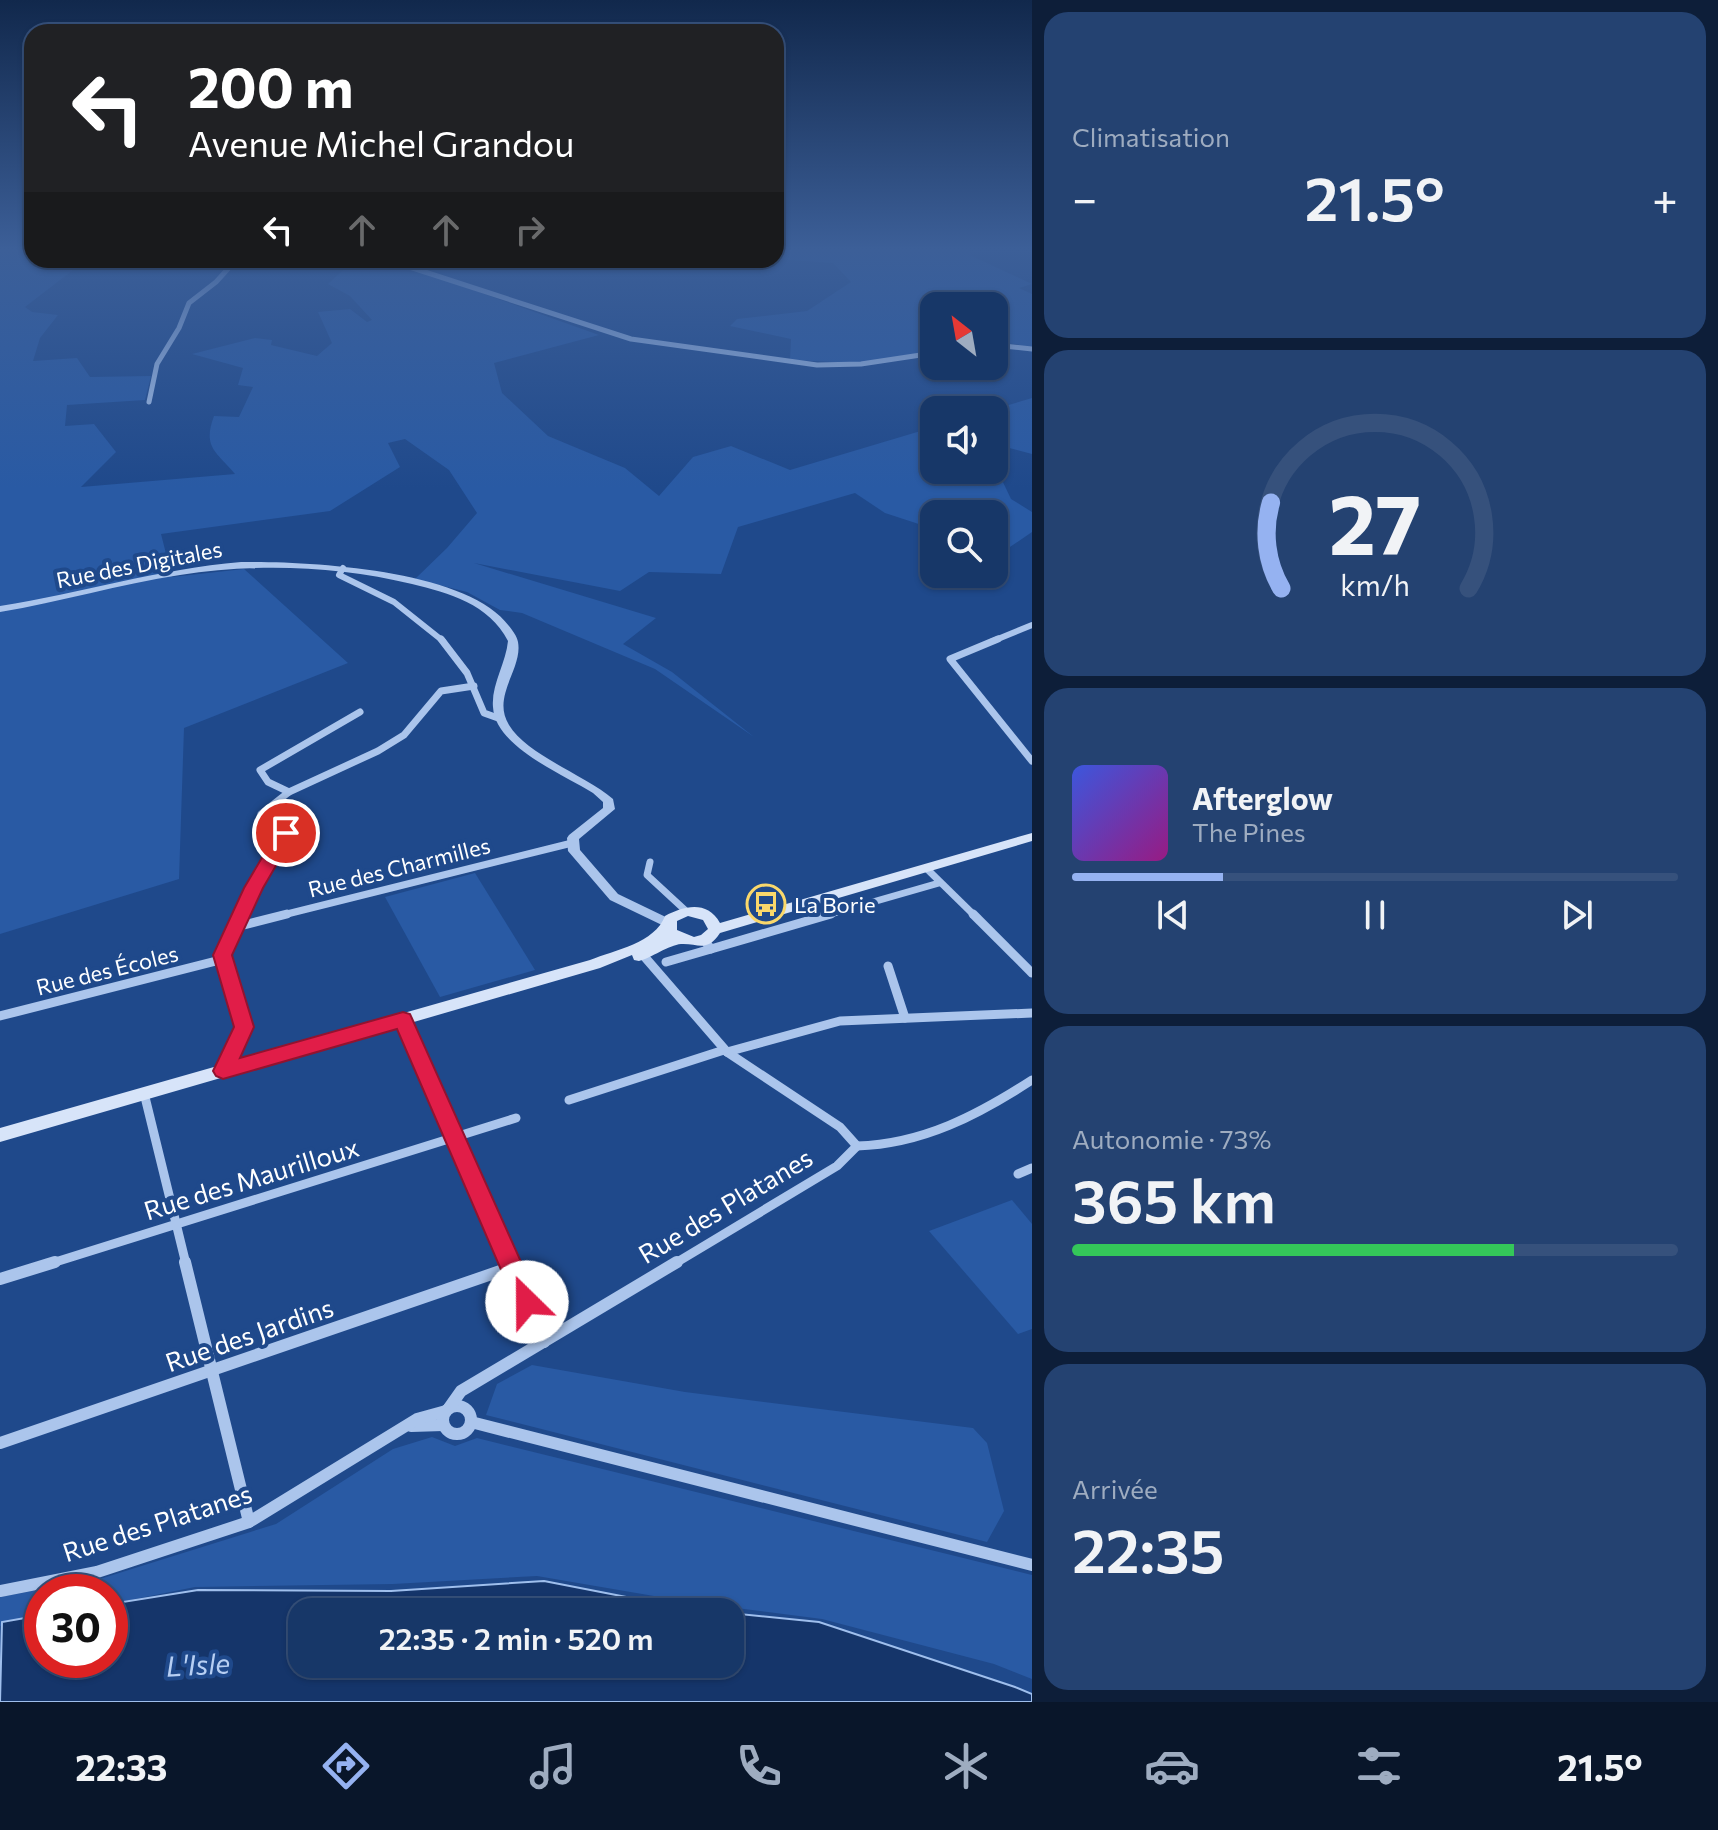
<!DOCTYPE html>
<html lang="fr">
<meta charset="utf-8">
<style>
body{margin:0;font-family:Commissioner,sans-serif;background:#244271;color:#f1f3f6;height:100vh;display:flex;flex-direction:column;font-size:30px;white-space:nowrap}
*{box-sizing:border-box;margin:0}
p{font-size:26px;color:#9eacc0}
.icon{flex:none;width:44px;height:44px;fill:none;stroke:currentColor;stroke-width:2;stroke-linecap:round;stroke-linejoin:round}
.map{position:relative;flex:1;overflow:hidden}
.sheet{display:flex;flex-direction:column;gap:12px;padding:12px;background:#0d1e39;width:686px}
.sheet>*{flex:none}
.guide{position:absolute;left:24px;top:24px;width:760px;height:244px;border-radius:24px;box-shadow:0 2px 6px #0004,0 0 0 2px #36517c;background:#202124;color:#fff;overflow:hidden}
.needle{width:52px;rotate:329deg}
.fabs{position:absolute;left:920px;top:292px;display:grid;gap:16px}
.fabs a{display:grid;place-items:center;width:88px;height:88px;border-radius:16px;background:#173768;box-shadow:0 2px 6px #0004,0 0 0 2px #36517c;font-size:40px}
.speed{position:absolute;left:24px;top:1574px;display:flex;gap:16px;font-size:40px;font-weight:700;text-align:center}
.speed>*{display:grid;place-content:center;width:104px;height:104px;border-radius:50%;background:#173768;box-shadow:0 2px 6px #0004,0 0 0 2px #36517c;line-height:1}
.speed .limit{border:12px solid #d22;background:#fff;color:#111}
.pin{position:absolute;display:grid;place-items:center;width:68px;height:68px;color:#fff;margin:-34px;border:4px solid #fff;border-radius:50%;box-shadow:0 2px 8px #0007}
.me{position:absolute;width:88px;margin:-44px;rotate:337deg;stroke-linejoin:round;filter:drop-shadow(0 0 6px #0008)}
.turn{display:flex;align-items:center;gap:28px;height:168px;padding:0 32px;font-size:36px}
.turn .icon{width:104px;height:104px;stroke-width:2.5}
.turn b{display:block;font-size:56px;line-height:68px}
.lanes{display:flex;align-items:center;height:76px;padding:0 32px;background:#0003;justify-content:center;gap:40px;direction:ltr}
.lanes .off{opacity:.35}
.big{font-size:60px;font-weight:600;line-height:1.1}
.sheet .widget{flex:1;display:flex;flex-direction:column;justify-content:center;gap:12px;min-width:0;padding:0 28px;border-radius:24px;background:#244271}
.sheet .dial{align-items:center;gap:0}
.dial svg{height:208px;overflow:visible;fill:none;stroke:#36517c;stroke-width:7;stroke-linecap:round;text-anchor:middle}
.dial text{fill:#f1f3f6;stroke:none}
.song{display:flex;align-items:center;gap:24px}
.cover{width:96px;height:96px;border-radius:12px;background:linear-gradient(135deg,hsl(230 70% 55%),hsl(310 70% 35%))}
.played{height:8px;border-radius:4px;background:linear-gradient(90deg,#95b2f1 25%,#36517c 25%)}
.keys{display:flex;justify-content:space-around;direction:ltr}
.heat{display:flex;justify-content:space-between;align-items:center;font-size:44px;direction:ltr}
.charge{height:12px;border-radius:6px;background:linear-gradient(90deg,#34c759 73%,#36517c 0)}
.trip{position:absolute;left:288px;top:1598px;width:456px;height:80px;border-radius:24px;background:#173768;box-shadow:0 2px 6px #0004,0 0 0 2px #36517c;font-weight:600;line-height:80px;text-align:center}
.dock{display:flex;height:128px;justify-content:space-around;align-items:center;background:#09162a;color:#9eacc0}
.dock .icon{width:56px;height:56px}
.dock .selected{color:#95b2f1}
.dock b{font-size:36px;color:#f1f3f6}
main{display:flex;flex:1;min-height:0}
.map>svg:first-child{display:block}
</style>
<main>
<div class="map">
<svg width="1032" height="1702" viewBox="0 0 1032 1702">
<rect width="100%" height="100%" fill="#1f498b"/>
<g fill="#295aa4">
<path d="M0 250H32V260H86L25 307 32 312 58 315 40 338 33 361 77 358 90 377 151 376 145 400 67 405 65 426 94 424 116 452 81 487 235 474C217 452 202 448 214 416L239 417 253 387 238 385 243 368 192 354 255 338 272 340 271 345 317 356 332 343 318 312 350 309 367 322 372 320 350 296 328 284 354 260 403 265 599 335 494 363 502 393 548 436 625 468 659 496 693 457 731 446 790 470 934 427V470H970L1001 478 1011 499 1032 512V532L1007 549 994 546V514H934V529L885 513 855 493 738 527 721 574 649 572 620 591 474 563 656 618 623 644 672 672 754 737 655 669 522 613 500 610 467 592 415 579 447 548 477 513 449 470 405 439 388 443 400 467 330 511 161 534 172 577 244 569 348 663 184 728 179 879 0 934Z"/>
<polygon points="776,250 968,250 972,256 1032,284 1019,288 1032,294 1032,351 1017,344 994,343 994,306 934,306 934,351 857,363 790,360 791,339 730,326 737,319 807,311 851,282 833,263 776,259"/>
<polygon points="1032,398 1032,454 994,444 992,410"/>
<polygon points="475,873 535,970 440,997 385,897"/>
<polygon points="1012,1200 1032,1224 1032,1329 1018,1334 929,1231"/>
<polygon points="532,1365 685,1392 973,1428 987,1443 1004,1511 987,1542 486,1415 497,1384"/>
<polygon points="432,1437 455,1446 477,1438 1032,1575 1032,1679 994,1664 822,1619 689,1602 537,1576 393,1584 195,1587 110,1604 110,1592 42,1592 42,1617 0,1626 0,1597 103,1578 276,1524 393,1449"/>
</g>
<polygon fill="#15356a" stroke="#9fbfed" stroke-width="2" points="544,1581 683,1608 720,1612 302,1612 302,1664 730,1664 730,1613 819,1622 1015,1687 1032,1694 1032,1702 0,1702 2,1622 42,1615 42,1660 110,1660 110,1604 198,1590 391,1591"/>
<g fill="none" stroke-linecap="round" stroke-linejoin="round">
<g stroke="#abc5ec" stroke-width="5">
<polyline points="388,260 631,339 817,365 861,364 934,353"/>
<polyline points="994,345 1032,349"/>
<polyline points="149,402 157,364 179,328 189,303 216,282 236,260"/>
</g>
<g stroke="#abc5ec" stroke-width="6">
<polyline points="343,568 339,575 394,602 443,641"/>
<polyline points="993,641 1032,625"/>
</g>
<g stroke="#abc5ec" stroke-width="7">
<polyline points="441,639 467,673 484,713 498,718"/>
<polyline points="998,639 950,659 1032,761"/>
<polyline points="289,792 268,782 260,770 360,712"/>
<polyline points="650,862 647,875 686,911"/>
<polyline points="926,868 975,916"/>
<polyline points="242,916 286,829 265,822 261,814 289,792 378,751 404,735 441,691 474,686"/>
<polyline points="279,916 572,843"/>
<polyline points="824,916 939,883"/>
</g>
<g stroke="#abc5ec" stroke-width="9">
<polyline points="973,914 1032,973"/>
<polyline points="236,927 287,914"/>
<polyline points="704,940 711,949 831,914"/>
<polyline points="646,950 643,955 727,1052 840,1127 857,1146"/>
<polyline points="666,962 711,949"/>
<polyline points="888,966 905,1018"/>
<polyline points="0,1016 224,959"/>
<polyline points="403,1019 510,1264"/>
<polyline points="727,1052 840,1021 1032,1013"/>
<polyline points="223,1071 244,1027 222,955 243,914"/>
<polyline points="144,1093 186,1264"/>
<polyline points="569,1100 724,1050"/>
<path d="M857 1146C923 1144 978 1115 1032 1080"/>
<polyline points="1018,1174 1032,1168"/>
<polyline points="49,1264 516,1118"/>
<polyline points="674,1264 837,1166 857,1146"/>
</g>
<g stroke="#abc5ec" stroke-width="12">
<polyline points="185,1262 249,1522"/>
<polyline points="509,1262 544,1342"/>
<polyline points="0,1279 55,1262"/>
<circle cx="457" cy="1420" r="14"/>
<polyline points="449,1408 461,1391 677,1262"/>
<polyline points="471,1422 1032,1565"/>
<polyline points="411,1426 443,1425"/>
<polyline points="0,1443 512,1267"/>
<polyline points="0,1591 97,1572 249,1522 417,1419 446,1411"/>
</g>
<path fill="#abc5ec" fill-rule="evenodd" d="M241 562C307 561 468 569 509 626 512 630 517 636 518 642 523 669 491 696 509 725 527 755 585 775 613 799L615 809 579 839 580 850 618 894 672 920 674 923 672 926H664L610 900 568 851 567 838 569 835 603 808V802L593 793C563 774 495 747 493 707 491 685 506 663 508 641 489 604 449 593 412 584 336 566 257 563 180 575 120 584 60 602 0 612V606C81 593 159 569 241 562Z"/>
<path fill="#d7e4f9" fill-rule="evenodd" d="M1032 833V841L720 933C707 953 698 943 681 944 669 945 651 958 639 961L634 960 632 955 600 968 0 1142V1128L590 960C615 950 655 943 665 916 684 906 707 900 720 923ZM688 916 703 920 708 929 701 935 694 937 677 930V921Z"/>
</g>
<linearGradient id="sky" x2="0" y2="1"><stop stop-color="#11284c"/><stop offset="0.51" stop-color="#3c5f98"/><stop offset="1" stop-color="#3c5f98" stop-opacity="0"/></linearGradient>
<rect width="1032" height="488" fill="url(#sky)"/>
<polygon fill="#e11d48" stroke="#92132f" stroke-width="2" points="286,828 295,833 263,888 232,955 254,1027 240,1058 403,1012 410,1014 539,1302 536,1309 527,1313 518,1309 397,1029 223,1079 216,1076 213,1071 234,1027 213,955 244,888 279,829"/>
<defs>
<symbol id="bus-ring" viewBox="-11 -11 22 22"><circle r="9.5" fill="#1f498b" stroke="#fad86b" stroke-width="1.5"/><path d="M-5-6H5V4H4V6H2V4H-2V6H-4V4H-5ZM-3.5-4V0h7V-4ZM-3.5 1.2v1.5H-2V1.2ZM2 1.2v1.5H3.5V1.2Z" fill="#fad86b"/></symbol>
</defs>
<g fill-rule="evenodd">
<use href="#bus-ring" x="744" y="882" width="44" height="44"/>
</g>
<g text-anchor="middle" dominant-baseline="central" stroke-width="8" stroke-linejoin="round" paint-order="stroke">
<g font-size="22" fill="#fff" stroke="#1f498b">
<text transform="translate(139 564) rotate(-11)">Rue des Digitales</text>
<text transform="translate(399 867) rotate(-14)">Rue des Charmilles</text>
<text transform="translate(107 970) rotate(-14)">Rue des Écoles</text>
</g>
<g font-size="22" fill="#fff" stroke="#1f498b" text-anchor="start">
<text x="794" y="904">La Borie</text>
</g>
<g font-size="26" fill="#fff" stroke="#1f498b">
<text transform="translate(251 1178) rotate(-17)">Rue des Maurilloux</text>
<text transform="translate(725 1205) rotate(-31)">Rue des Platanes</text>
<text transform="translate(249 1334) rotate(-19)">Rue des Jardins</text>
<text transform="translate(157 1522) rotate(-18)">Rue des Platanes</text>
</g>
<g font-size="28" font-style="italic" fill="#b7cff3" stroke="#1f498b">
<text transform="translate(198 1664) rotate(-3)">L'Isle</text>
</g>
</g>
</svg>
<div class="fabs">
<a><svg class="needle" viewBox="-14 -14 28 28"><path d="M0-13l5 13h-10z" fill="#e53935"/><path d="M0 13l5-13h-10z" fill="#9eacc0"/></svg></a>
<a><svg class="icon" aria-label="sound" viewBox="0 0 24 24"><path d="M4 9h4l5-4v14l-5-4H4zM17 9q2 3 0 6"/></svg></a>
<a><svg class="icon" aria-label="search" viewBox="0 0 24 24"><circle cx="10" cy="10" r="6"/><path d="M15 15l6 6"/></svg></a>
</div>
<div class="speed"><div class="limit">30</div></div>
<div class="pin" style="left:286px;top:833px;background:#d93025"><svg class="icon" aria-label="arrive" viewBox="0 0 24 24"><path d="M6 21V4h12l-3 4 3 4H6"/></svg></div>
<svg class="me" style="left:527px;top:1302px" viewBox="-20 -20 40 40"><circle r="19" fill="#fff"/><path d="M0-13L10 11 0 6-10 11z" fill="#e11d48"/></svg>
<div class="trip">22:35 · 2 min · 520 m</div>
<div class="guide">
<div class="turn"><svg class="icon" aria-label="left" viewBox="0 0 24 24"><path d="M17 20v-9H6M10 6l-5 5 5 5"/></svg><div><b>200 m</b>Avenue Michel Grandou</div></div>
<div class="lanes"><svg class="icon" aria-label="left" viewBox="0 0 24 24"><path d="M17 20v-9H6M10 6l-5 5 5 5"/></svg><svg class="icon off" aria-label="ahead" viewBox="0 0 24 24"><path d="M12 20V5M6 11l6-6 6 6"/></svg><svg class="icon off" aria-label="ahead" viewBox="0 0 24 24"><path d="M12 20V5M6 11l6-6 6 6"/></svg><svg class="icon off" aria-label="right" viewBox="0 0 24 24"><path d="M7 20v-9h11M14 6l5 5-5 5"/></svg></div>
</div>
</div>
<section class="sheet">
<div class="widget"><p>Climatisation</p>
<div class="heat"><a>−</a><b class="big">21.5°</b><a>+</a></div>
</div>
<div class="widget dial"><svg viewBox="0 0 100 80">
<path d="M14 69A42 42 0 1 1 86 69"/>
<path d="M14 69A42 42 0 0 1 10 36" stroke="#95b2f1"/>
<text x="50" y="56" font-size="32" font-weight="700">27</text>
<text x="50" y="72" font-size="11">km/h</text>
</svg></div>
<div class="widget">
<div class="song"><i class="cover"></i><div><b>Afterglow</b><p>The Pines</p></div></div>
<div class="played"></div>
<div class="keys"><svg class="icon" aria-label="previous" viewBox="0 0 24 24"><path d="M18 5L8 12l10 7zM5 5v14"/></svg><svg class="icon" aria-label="pause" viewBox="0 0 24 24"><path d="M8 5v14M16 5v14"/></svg><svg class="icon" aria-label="next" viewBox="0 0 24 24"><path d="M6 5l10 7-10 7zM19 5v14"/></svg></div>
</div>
<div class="widget"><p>Autonomie · 73%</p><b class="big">365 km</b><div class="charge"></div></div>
<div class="widget"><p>Arrivée</p><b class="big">22:35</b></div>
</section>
</main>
<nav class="dock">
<b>22:33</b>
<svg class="icon selected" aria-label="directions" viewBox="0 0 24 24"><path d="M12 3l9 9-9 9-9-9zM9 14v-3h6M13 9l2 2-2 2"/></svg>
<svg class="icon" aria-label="music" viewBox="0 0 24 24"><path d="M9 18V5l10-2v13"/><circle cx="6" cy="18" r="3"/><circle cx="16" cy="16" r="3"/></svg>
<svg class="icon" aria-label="phone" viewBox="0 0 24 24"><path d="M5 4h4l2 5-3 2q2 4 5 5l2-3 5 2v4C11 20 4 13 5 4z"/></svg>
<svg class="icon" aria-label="climate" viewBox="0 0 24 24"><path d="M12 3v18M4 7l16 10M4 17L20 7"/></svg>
<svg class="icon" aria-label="car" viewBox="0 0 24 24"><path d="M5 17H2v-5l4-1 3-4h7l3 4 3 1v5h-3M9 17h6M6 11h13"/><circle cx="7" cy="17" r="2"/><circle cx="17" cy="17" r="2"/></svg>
<svg class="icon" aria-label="filters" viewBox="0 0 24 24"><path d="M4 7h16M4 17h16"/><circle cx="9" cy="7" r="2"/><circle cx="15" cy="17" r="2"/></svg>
<b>21.5°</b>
</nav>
